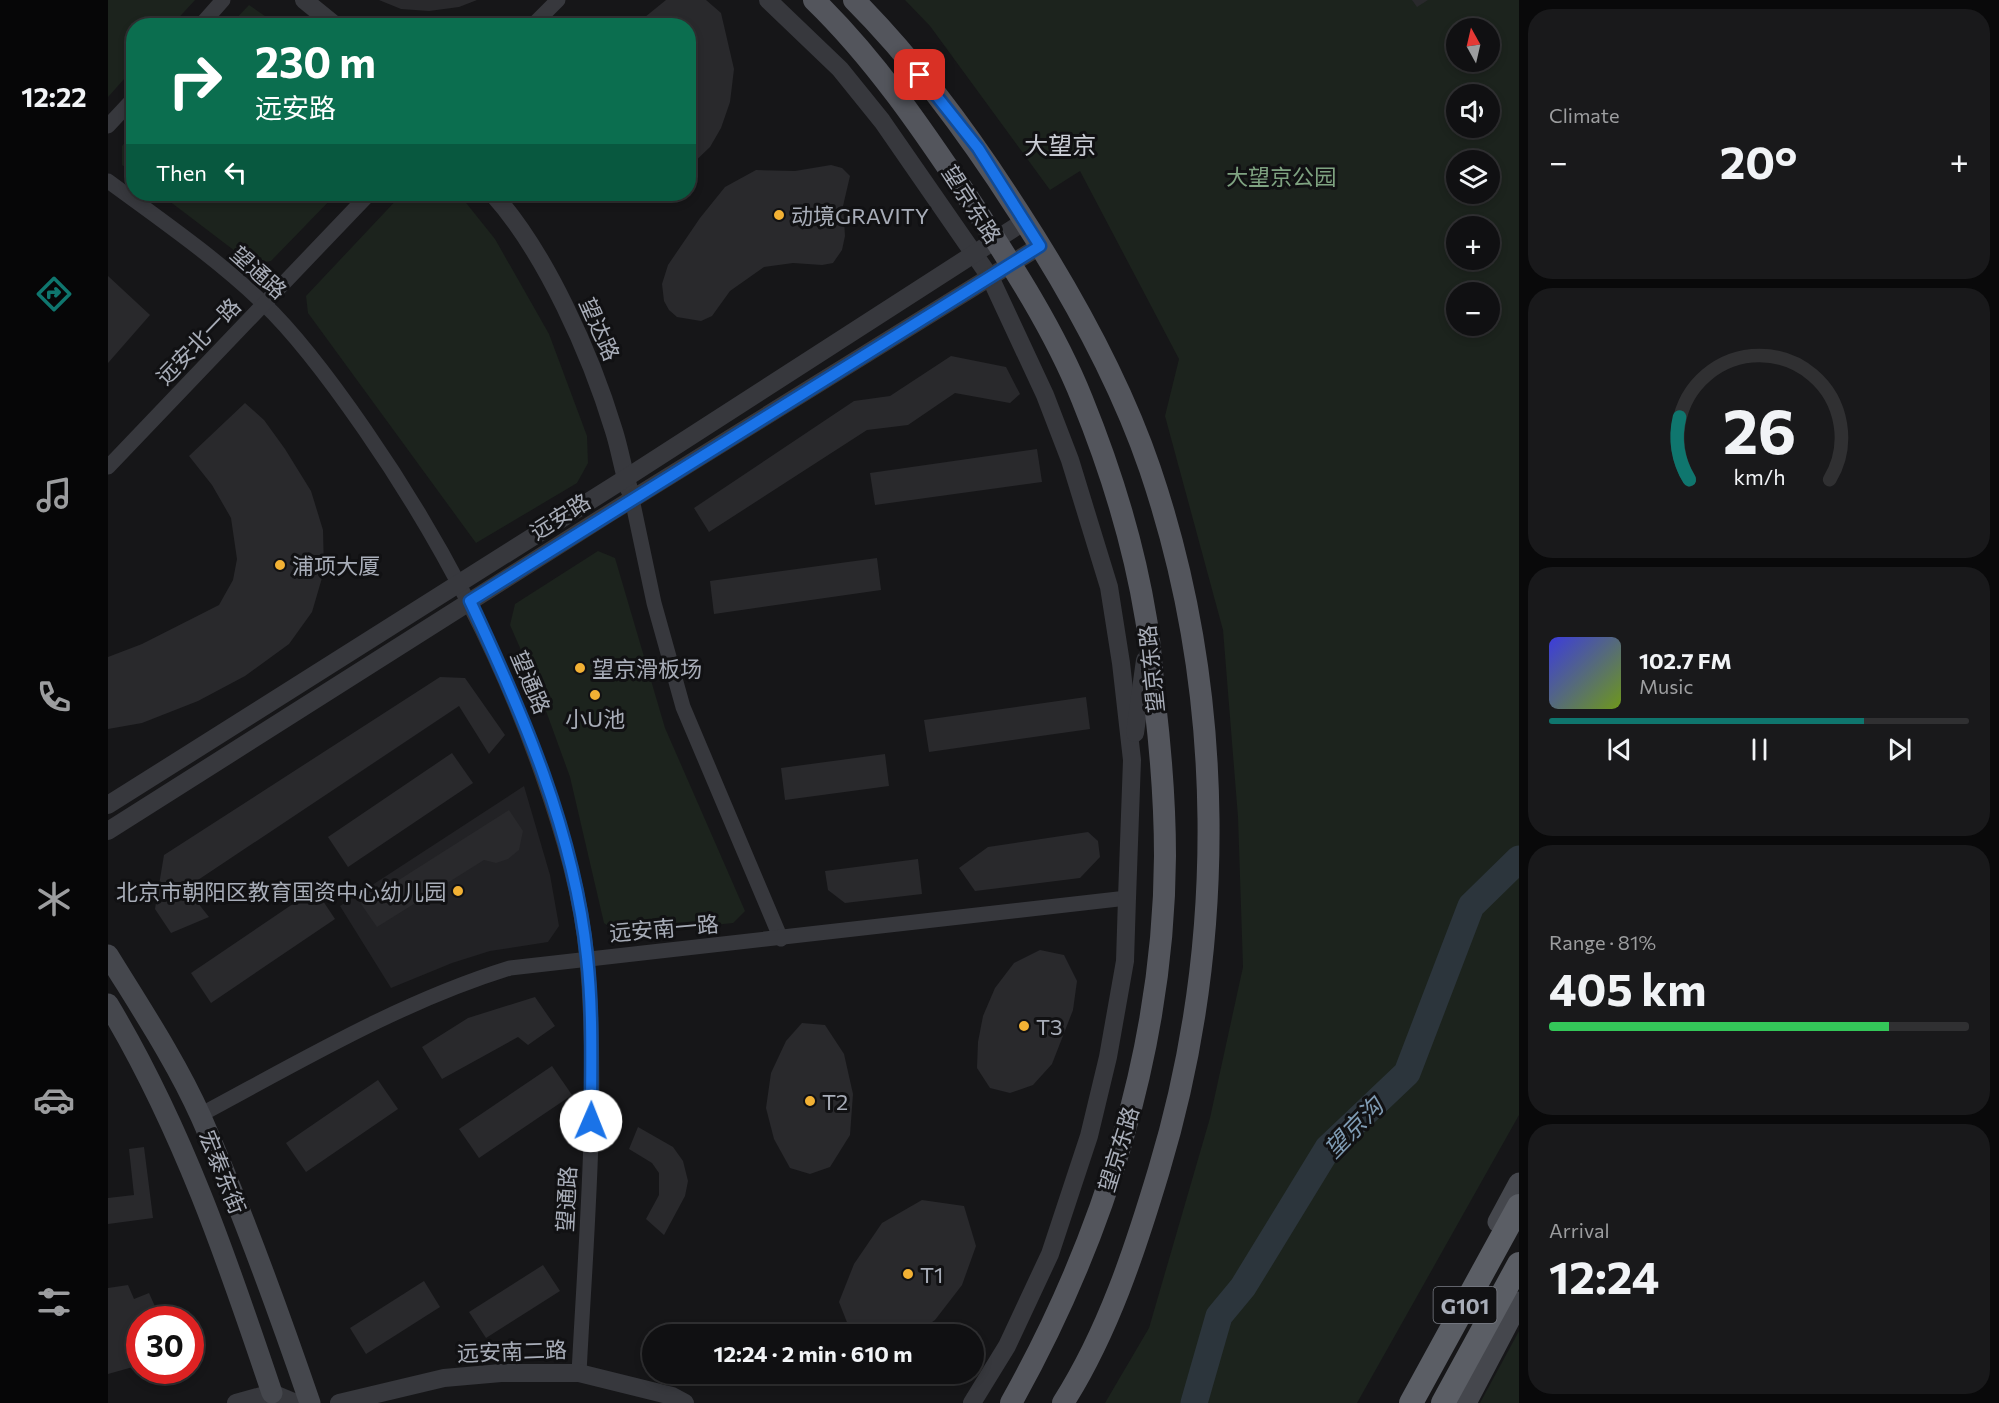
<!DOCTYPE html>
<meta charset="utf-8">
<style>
body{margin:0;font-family:Commissioner,"Noto Sans SC",sans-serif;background:#19191b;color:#f1f3f6;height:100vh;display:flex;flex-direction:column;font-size:22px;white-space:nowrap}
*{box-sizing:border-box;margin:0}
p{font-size:20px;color:#9c9d9f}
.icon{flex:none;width:33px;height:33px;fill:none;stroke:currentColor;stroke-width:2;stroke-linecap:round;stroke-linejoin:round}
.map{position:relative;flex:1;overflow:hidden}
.details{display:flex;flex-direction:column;gap:9px;padding:9px;background:#09090a;width:480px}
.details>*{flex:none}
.guide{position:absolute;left:18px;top:18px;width:570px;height:183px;border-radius:24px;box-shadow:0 3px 9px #0003,0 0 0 2px #303032;background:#0b6e4f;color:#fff;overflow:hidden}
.needle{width:39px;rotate:352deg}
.buttons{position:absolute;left:1338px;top:18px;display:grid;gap:12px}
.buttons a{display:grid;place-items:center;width:54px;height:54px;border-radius:50%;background:#101012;box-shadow:0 3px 9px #0003,0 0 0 2px #303032;font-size:30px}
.speed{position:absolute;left:18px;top:1306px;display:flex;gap:12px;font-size:30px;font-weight:700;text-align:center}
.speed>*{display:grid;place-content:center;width:78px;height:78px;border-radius:50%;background:#101012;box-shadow:0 3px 9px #0003,0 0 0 2px #303032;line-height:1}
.speed .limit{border:9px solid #d22;background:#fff;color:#111}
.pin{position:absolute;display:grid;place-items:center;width:51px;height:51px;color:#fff;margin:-26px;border-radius:12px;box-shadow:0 3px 9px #0006}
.me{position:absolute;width:66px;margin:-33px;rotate:1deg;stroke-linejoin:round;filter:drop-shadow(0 0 4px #0008)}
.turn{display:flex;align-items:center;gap:21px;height:126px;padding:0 30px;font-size:27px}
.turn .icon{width:78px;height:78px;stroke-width:2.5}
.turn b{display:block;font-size:42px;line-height:51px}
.then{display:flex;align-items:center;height:57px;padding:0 30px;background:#0003;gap:12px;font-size:22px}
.big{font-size:45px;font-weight:700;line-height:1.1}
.details .widget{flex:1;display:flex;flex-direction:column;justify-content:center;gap:9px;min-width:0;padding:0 21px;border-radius:24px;background:#19191b}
.details .dial{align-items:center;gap:0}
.dial svg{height:156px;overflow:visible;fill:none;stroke:#303032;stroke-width:7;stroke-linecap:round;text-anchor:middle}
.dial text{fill:#f1f3f6;stroke:none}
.song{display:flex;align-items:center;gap:18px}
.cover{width:72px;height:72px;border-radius:9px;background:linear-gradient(135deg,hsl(240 70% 55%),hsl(80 70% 35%))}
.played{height:6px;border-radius:3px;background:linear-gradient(90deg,#0f766e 75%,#303032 75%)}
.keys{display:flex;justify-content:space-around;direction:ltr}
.heat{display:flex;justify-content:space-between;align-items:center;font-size:33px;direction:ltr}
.charge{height:9px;border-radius:4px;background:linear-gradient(90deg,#34c759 81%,#303032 0)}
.trip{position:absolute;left:534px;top:1324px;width:342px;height:60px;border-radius:30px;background:#101012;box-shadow:0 3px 9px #0003,0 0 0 2px #303032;font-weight:700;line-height:60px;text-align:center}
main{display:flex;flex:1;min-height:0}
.tab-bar{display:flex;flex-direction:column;width:108px;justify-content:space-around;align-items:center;background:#060607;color:#9c9d9f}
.tab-bar .icon{width:42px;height:42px}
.tab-bar .on{color:#0f766e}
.tab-bar b{font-size:27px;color:#f1f3f6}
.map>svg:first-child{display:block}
</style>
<main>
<nav class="tab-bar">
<b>12:22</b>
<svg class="icon on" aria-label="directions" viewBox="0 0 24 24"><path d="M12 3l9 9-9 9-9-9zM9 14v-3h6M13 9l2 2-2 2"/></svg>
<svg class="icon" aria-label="music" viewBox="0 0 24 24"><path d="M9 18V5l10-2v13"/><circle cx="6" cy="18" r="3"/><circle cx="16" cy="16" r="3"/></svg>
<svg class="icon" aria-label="phone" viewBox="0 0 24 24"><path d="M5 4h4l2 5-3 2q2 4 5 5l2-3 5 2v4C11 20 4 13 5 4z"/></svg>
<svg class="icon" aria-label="climate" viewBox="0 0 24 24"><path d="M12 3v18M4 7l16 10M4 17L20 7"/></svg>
<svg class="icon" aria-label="car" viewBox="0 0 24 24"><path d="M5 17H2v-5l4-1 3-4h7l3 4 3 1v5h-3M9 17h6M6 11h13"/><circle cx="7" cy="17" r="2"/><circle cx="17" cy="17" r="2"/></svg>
<svg class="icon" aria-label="filters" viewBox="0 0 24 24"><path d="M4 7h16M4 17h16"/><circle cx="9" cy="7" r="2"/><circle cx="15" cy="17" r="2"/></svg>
</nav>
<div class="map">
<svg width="1411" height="1403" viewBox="0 0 1411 1403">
<rect width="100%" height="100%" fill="#161618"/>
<polygon fill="#222225" points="416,786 442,875 451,926 440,942 382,951 344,963 283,988 232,906"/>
<g fill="#1c231d" fill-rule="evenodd">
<polygon points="0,0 87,0 64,25 26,26 25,69 0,97"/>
<path d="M797 0H1411V1115L1249 1403H997L1041 1328 1102 1118 1135 967 1130 817 1115 630 1057 416 1071 359 972 171 942 190 822 26ZM1348 28H1382V62H1348ZM1348 94H1382V128H1348ZM1348 160H1382V194H1348ZM1348 226H1382V260H1348ZM1348 292H1382V326H1348Z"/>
<polygon points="141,5 170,25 122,25"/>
<polygon points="25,133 25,173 14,165 14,146"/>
<polygon points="52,194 228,194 163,261 144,264"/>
<polygon points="294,194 351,194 387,239 441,334 479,436 480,463 469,483 368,543 200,313 198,296"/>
<polygon points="490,551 507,558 557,728 637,911 625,923 513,935 496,923 462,777 430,689 402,625 407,604"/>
<polygon points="1411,1331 1411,1403 1372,1403"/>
</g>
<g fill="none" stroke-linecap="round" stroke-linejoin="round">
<polyline stroke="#2c353c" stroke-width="27" points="1086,1403 1111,1316 1135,1287 1220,1148 1299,1073 1363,906 1411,859"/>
</g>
<g fill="#29292c">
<polygon points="271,0 369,0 351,7 321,11 293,9"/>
<polygon points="558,0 598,0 613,13 626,69 622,102 613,128 602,147 580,168 580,26 526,26"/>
<polygon points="1304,0 1320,0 1309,7"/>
<polygon points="723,165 734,168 742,176 735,206 737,236 734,250 725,263 714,265 685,263 656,267 622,291 604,316 593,321 569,317 561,310 556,301 554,284 560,265 592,218 617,187 648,170 687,171"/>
<polygon points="444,194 477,194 459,199"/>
<polygon points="0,276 42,315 0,363"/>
<polygon points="843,356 898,367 912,394 902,403 847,393 800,425 759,430 601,532 586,508 746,401 782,396"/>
<polygon points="137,403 156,420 177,449 203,491 215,530 216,571 204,612 181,644 137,676 90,701 34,723 0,729 0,657 34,644 111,605 125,580 129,559 123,518 104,485 81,456"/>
<polygon points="929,449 934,482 767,505 762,473"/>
<polygon points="769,558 773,590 606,614 602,581"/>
<polygon points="332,677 357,678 397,735 381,754 351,706 78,888 101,917 63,933 47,909 56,855"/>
<polygon points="978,697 982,729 821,752 816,720"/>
<polygon points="344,753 365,783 240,867 220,837"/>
<polygon points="777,754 781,786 677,800 673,768"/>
<polygon points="401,810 415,831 411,850 400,859 388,863 376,860 269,927 253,904"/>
<polygon points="980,832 990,841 992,857 972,878 867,891 851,868 880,847"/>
<polygon points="810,859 814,894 737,903 720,890 717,871"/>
<polygon points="207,889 227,919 103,1003 83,973"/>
<polygon points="932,950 956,955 969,981 965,1010 944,1064 925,1085 902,1093 882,1088 869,1068 870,1042 875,1016 887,988 906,963"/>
<polygon points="427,997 447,1026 420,1045 410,1037 334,1079 314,1047 360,1018"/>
<polygon points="694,1023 717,1025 736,1054 745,1094 742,1135 722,1167 702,1174 682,1168 666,1139 658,1108 663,1073 678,1041"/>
<polygon points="444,1066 464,1095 371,1158 351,1129"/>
<polygon points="270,1080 290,1109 198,1172 178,1143"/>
<polygon points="530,1127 565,1147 575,1161 580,1181 577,1196 556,1235 538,1219 551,1195 551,1173 544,1163 521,1149"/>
<polygon points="36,1147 45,1218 0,1224 0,1198 26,1195 21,1149"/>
<polygon points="814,1200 856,1206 868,1246 854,1285 827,1320 805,1335 744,1335 731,1302 746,1264 774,1223"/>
<polygon points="435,1265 452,1291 378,1338 361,1312"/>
<polygon points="316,1281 332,1307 258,1354 242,1328"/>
<polygon points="20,1285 26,1299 41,1293 53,1320 32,1320 32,1365 0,1374 0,1288"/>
</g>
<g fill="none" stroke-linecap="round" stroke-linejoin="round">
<g stroke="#37383d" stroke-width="15">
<polyline points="92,26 115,0"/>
<polyline points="424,26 450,0"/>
<polyline points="0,126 26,98"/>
<path d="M0 181C53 220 108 258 155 303 192 338 228 388 257 430 331 537 391 651 434 774 455 834 473 895 479 959 491 1096 478 1236 471 1373"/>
<polyline points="0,467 261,194"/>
<polyline points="524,499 546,603 575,707 673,939"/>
<path d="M92 1115C193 1061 292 1002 402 968L1019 898"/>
</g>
<g stroke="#37383d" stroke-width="18">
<polyline points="196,0 228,26"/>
<polyline points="660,0 732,69 774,121 882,277 937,395 962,460 1001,587 1013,663 1024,760 1019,898 1017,961 1000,1057 981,1136 942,1254 899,1346 864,1403"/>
<path d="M385 194C438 253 483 355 506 431 512 450 515 470 521 489"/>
<polyline points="1027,733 1037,660"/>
<polyline points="0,805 518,478 917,221"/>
<polyline points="0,831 500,514 932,246"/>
<polyline points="128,1403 164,1393 188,1403"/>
<polyline points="231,1403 336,1378 393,1373 471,1373 564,1396 577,1403"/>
</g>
<g stroke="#45474d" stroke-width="21">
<path d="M0 955C32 1007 68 1061 93 1117 134 1210 169 1307 202 1403"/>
<path d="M0 1004C74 1127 119 1259 164 1393"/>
<polyline points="1390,1222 1411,1183"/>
<polyline points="1358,1403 1411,1302"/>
</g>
<g stroke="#53555c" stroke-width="22">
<path d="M706 0C766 58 815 130 861 199 902 262 946 329 974 399 1002 468 1026 545 1038 619 1043 647 1044 675 1047 703 1053 754 1057 804 1057 856 1056 1047 996 1237 903 1403"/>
<path d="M746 0C809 63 862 136 910 211 962 291 1011 378 1042 469 1118 693 1119 944 1051 1170 1027 1250 1000 1332 955 1403"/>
</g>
<g stroke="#5b5e65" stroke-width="24">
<polyline points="1303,1403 1411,1206"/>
<polyline points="1335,1403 1411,1264"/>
</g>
</g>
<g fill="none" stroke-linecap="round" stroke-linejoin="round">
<defs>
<path id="route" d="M483 1121C483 1066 485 1011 479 957 466 832 415 714 362 601L932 246 870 148 812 75"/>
</defs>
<use href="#route" stroke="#114b97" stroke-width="15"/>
<use href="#route" stroke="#1a73e8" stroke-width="10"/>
</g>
<g fill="#f2b134" stroke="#111113" stroke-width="2">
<circle cx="671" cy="215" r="6"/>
<circle cx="172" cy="565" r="6"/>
<circle cx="472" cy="668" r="6"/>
<circle cx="487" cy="695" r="6"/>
<circle cx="350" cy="891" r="6"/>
<circle cx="916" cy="1026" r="6"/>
<circle cx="702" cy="1101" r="6"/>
<circle cx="800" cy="1274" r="6"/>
</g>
<g text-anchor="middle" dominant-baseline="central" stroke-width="6" stroke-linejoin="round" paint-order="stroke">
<rect fill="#111113" stroke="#7b7e86" stroke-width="1.5" x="1325.5" y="1287" width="63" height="36" rx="4.5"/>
<g font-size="21" font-weight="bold" fill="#a8adb8">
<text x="1357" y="1305">G101</text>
</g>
<g font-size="22" fill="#7fa381" stroke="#111113">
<text x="1173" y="176">大望京公园</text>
</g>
<g font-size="22" fill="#a8adb8" stroke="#111113">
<text transform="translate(864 204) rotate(57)">望京东路</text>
<text transform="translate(151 272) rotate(42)">望通路</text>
<text transform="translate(492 329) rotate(66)">望达路</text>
<text transform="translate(90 341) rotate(-46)">远安北一路</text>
<text transform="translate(452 516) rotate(-32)">远安路</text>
<text transform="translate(1043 669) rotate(-96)">望京东路</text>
<text transform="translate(423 682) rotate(67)">望通路</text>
<text transform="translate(556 928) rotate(-5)">远安南一路</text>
<text transform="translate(1010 1149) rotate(-73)">望京东路</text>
<text transform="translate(115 1172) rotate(68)">宏泰东街</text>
<text transform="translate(458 1199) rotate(-87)">望通路</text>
<text transform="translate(404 1351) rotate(-2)">远安南二路</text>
</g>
<g font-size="22" fill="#a8adb8" stroke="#111113" text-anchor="start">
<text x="683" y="215">动境GRAVITY</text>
<text x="184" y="565">浦项大厦</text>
<text x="484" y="668">望京滑板场</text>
<text x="487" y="718" text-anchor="middle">小U池</text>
<text x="338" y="891" text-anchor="end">北京市朝阳区教育国资中心幼儿园</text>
<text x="928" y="1026">T3</text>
<text x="714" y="1101">T2</text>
<text x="812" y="1274">T1</text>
</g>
<g font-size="24" fill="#c9ccd4" stroke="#111113">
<text x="952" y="144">大望京</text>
</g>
<g font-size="24" font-style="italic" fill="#7f9bb3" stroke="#111113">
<text transform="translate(1245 1127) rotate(-46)">望京沟</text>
</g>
</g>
</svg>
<div class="buttons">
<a><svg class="needle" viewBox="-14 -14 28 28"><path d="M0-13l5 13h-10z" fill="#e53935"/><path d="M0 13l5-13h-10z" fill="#9c9d9f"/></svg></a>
<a><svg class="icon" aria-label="sound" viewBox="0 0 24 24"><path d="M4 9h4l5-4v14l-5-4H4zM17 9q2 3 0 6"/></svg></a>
<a><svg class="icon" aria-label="layers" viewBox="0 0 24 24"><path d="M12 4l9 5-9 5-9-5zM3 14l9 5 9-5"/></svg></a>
<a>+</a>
<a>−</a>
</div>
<div class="speed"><div class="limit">30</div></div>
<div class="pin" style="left:812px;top:75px;background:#d93025"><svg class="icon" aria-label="arrive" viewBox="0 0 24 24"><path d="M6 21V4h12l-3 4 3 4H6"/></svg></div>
<svg class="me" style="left:483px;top:1121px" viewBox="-20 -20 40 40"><circle r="19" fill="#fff"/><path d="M0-13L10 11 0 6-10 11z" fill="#1a73e8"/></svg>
<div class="trip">12:24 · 2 min · 610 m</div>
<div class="guide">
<div class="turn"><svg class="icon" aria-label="right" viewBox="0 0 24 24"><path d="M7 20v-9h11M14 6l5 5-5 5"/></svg><div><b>230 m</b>远安路</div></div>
<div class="then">Then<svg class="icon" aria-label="left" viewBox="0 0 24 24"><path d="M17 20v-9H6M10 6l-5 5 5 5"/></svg></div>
</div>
</div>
<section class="details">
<div class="widget"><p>Climate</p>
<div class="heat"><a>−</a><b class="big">20°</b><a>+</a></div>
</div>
<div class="widget dial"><svg viewBox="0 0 100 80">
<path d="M14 69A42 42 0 1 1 86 69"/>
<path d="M14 69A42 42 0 0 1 9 37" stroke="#0f766e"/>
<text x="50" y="56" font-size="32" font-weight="700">26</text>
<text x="50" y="72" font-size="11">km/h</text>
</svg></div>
<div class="widget">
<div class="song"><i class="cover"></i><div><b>102.7 FM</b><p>Music</p></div></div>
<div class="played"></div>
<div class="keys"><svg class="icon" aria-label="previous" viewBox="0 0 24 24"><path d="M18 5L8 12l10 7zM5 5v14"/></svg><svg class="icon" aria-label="pause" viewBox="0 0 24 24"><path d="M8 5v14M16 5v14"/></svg><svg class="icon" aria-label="next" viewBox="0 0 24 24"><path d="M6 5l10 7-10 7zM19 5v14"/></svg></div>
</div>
<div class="widget"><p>Range · 81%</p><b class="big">405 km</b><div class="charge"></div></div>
<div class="widget"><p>Arrival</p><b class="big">12:24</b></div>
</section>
</main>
